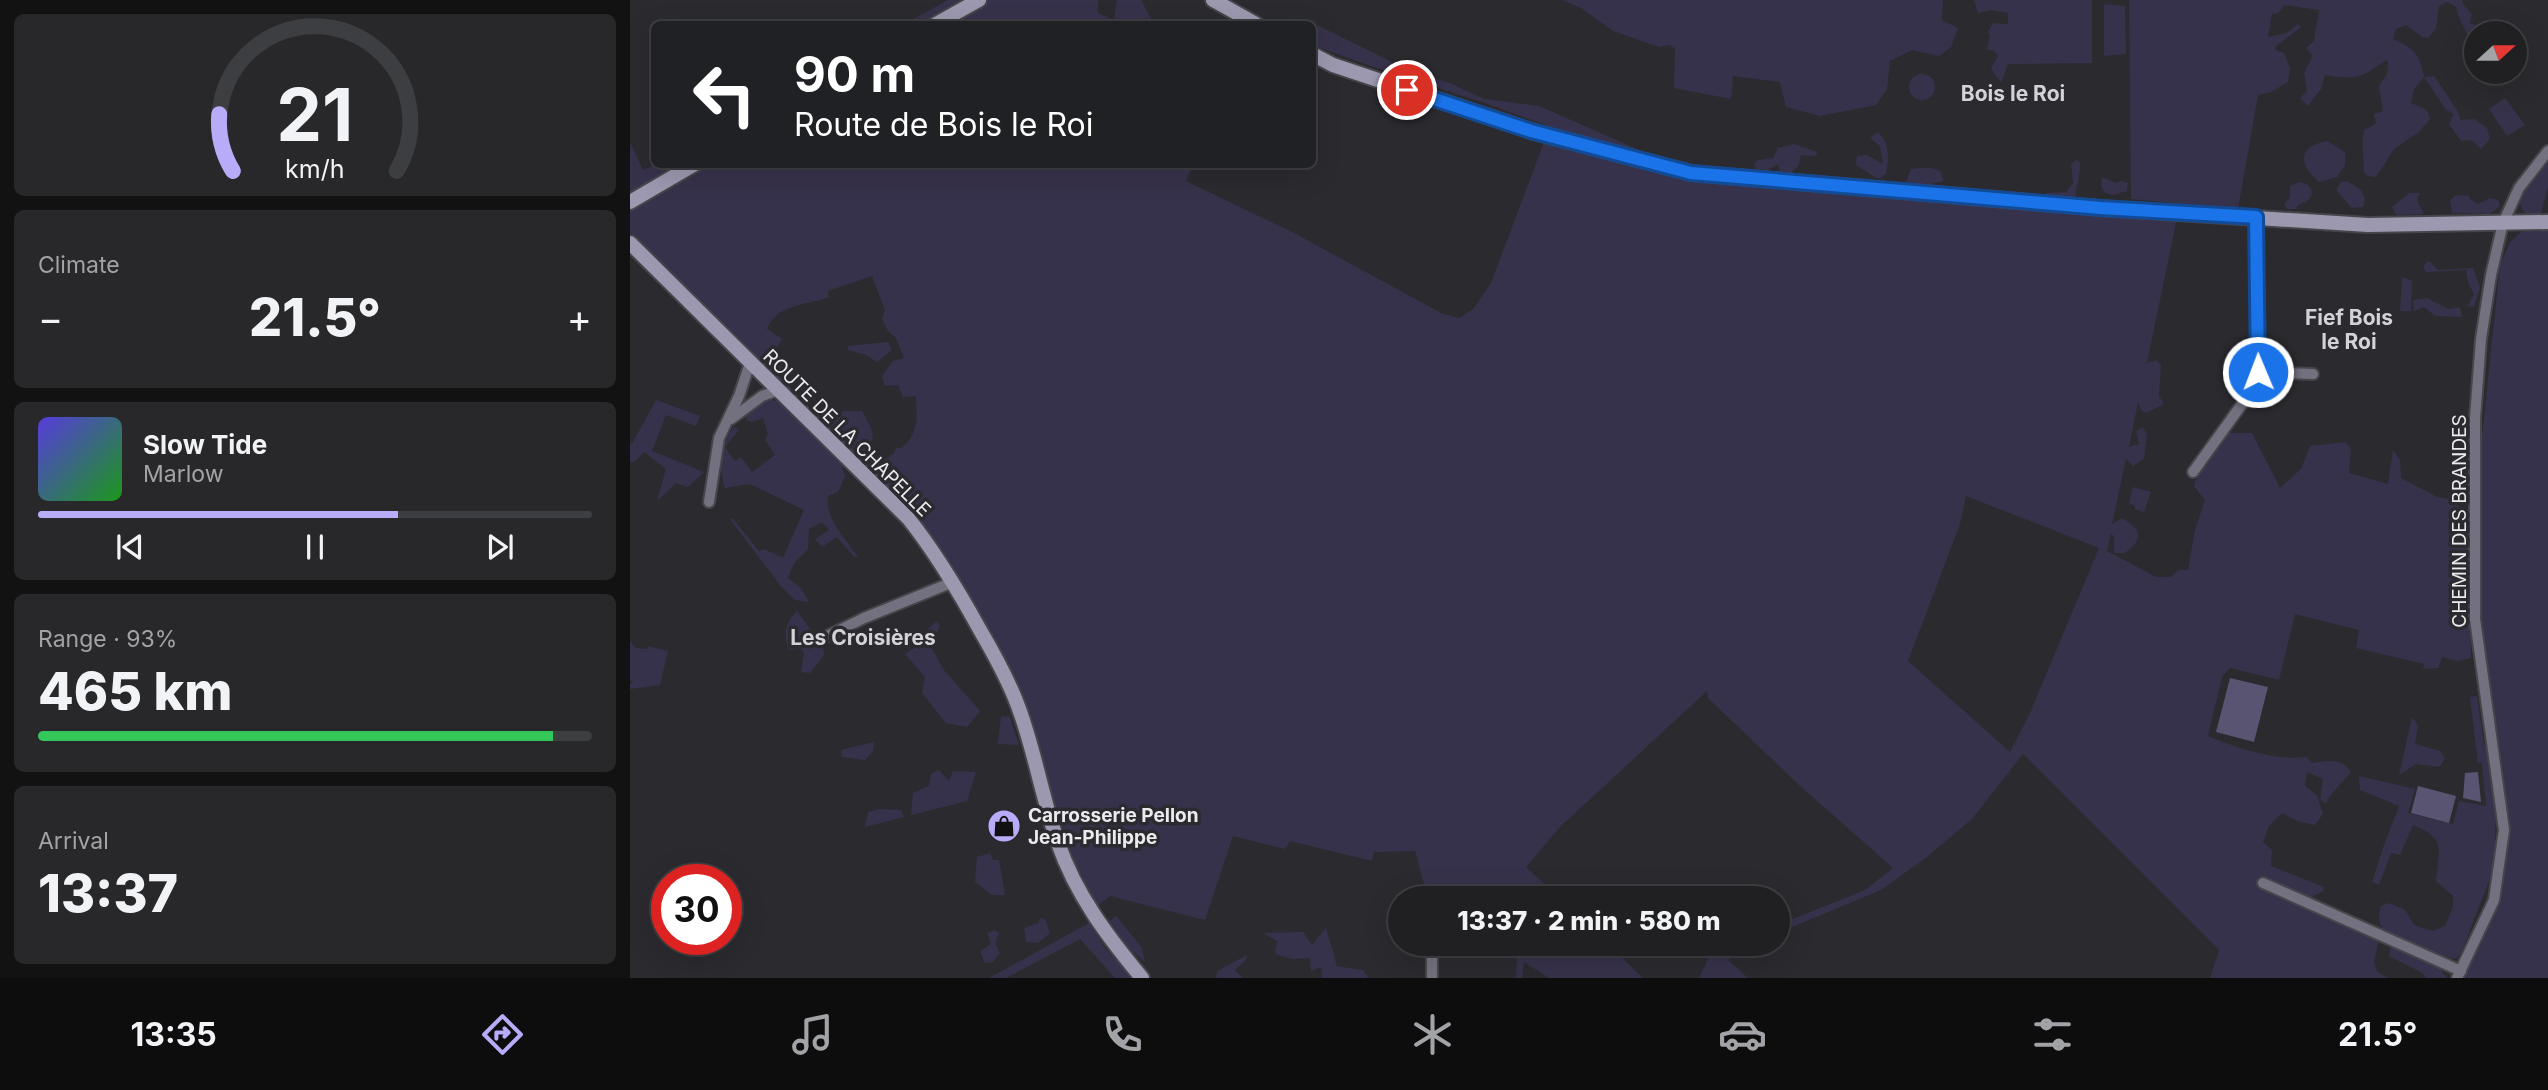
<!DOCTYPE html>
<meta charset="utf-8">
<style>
body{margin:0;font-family:Inter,sans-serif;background:#28282b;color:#f1f3f6;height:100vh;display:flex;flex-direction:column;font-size:26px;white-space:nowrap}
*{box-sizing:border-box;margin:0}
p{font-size:23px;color:#a2a3a6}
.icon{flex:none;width:38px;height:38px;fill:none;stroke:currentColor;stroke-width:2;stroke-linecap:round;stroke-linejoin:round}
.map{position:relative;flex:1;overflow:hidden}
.sheet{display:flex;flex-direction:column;gap:14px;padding:14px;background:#121213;width:630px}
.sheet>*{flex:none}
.top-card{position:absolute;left:21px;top:21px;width:665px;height:147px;border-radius:10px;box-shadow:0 7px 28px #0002,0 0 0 2px #3d3e41;background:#202124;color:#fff;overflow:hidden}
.needle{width:46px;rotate:69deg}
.fabs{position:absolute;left:1834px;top:21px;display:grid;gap:14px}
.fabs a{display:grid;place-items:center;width:63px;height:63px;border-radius:50%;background:#202023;box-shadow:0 7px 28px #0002,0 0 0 2px #3d3e41;font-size:35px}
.speed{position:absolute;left:21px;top:864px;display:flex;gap:14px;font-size:35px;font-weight:700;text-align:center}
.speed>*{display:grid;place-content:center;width:91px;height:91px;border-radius:50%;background:#202023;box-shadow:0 7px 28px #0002,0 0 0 2px #3d3e41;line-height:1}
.speed .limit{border:10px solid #d22;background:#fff;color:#111}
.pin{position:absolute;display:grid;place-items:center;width:60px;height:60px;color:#fff;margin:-30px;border:4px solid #fff;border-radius:50%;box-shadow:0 2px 7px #0007}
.me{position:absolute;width:77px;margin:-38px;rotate:359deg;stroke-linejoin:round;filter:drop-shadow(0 0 5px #0008)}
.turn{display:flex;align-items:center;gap:24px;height:147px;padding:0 28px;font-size:32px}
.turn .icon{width:91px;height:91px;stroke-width:2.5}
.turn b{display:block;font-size:49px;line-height:60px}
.big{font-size:52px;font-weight:800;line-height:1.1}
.sheet .card{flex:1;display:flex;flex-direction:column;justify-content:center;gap:10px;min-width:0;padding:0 24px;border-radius:10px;background:#28282b}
.sheet .dial{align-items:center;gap:0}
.dial svg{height:182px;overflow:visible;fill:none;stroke:#3d3e41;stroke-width:7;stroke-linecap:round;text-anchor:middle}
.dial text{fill:#f1f3f6;stroke:none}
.song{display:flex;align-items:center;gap:21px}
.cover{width:84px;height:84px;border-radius:10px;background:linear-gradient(135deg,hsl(250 70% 55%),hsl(120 70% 35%))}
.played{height:7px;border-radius:4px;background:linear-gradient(90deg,#b8abf7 65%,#3d3e41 65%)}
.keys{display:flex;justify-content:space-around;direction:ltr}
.heat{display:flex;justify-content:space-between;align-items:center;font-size:38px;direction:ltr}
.charge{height:10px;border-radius:5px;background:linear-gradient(90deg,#34c759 93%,#3d3e41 0)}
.trip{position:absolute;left:758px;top:886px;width:402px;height:70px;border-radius:35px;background:#202023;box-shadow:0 7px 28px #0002,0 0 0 2px #3d3e41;font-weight:800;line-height:70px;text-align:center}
.tab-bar{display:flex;height:112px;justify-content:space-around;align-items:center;background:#0d0d0e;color:#a2a3a6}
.tab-bar .icon{width:49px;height:49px}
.tab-bar .selected{color:#b8abf7}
.tab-bar b{font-size:32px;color:#f1f3f6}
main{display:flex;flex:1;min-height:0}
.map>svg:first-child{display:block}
</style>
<main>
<section class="sheet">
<div class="card dial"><svg viewBox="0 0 100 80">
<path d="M14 69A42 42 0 1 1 86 69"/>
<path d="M14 69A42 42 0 0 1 8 44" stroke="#b8abf7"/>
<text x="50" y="56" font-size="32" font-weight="700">21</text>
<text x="50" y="72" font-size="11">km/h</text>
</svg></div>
<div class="card"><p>Climate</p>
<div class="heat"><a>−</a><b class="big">21.5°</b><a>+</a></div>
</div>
<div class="card">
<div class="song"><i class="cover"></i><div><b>Slow Tide</b><p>Marlow</p></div></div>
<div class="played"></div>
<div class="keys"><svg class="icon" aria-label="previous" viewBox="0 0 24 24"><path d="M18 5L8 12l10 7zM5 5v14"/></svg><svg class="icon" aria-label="pause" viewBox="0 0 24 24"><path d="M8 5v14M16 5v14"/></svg><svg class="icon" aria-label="next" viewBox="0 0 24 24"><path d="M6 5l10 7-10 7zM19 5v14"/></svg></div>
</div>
<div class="card"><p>Range · 93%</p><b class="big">465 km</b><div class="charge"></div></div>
<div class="card"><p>Arrival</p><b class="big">13:37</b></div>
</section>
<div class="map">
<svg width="1918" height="978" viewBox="0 0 1918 978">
<rect width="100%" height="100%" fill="#2b2a2f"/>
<g fill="#37324b" fill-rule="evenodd">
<polygon points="318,0 468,0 468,13 484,20 487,0 511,0 524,24 274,24"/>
<polygon points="932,0 1313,0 1312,20 1328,28 1321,47 1309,56 1282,50 1260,61 1257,89 1246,105 1190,116 1156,107 1150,82 1103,76 1101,99 1044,88 1045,48 1038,45 1029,47 983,31 951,8"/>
<polygon points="1344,0 1462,0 1462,63 1378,64 1371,83 1361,68 1368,56 1363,50 1357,50 1360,36 1358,32 1363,23 1378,24 1378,13 1361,10 1348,13"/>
<path d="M1499 0H1832L1833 4 1842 14 1840 23 1854 28 1855 33H1846V45C1838 39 1828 17 1826 7L1817 2 1809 6 1806 29 1798 38 1792 37 1776 25 1766 29 1763 39C1784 49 1790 53 1794 77L1804 76 1827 110 1831 120 1844 119 1857 128 1860 139 1851 149 1841 140 1831 141 1819 124 1824 114 1816 110 1794 77 1784 89 1781 103 1797 110 1800 119 1789 132 1764 149 1746 177 1737 176 1734 172C1734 156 1731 146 1734 130L1746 124 1744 114 1753 111 1749 86 1757 74 1758 62 1756 60C1732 78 1725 80 1695 75L1691 89 1678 106 1670 98 1677 91 1674 73 1683 56 1676 48 1684 41 1689 10 1655 5 1648 13 1642 14 1638 37 1657 33 1668 24 1671 27 1646 46 1645 50 1654 53 1660 68 1658 82 1641 92 1628 95 1608 209 1501 199Z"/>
<polygon points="1474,4 1495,6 1496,54 1474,56"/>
<path d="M689 26 774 68 822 84 854 99 909 106 1007 149C957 143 900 119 852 102 795 84 738 66 683 45L682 27Z"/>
<circle cx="1292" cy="87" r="13"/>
<polygon points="1875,98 1895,125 1877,136 1859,109"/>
<path d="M864 123 991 159 1408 200 1417 193 1436 192 1443 183 1441 164 1446 160 1450 162C1451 178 1444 191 1444 207L1547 218 1517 363 1526 360 1531 365 1529 396 1534 404 1516 413 1511 410 1508 402 1499 447 1509 444 1506 431 1513 427 1517 434 1514 459 1503 466 1496 459 1482 524 1492 518C1512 530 1514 539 1495 553H1484V537L1481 533 1477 551 1526 577H1540L1549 570H1558L1565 530 1575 500 1564 486 1569 469 1595 433H1622L1650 488 1671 469 1680 446 1716 442 1721 449 1719 473 1758 484 1763 450 1770 460 1771 478 1807 497 1828 501 1832 518 1839 520 1841 658 1827 661 1812 657 1808 668 1793 669 1794 664 1726 648 1729 630 1665 614 1649 680 1600 668 1592 677 1578 736C1608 748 1643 761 1676 757L1682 763C1697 761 1711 757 1721 772L1699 797 1696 804 1690 799 1693 779 1677 772 1675 786 1687 795 1693 814 1685 825 1667 821 1652 813 1639 826 1633 842 1642 850 1641 866 1694 887 1693 891 1682 897 1675 905 1749 940 1744 961 1747 972 1759 978H1580L1589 950 1393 754 1342 819 1297 857 1251 890 1148 933V925L1235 890 1263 868 1169 785 1078 698 1077 691 931 826 896 867 929 898 797 896 785 851 744 852 742 861 660 841 655 849 603 836 575 920 480 896 467 906 442 856 422 793 417 789 389 697 391 691 387 682 383 680 299 534 198 433 200 425 213 411H232C244 433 247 434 235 456L248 465 264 453 266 448H271C289 435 287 416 286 396L273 397 268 385 255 386 252 376 263 361 274 358 266 338 258 331 252 319 255 310 242 276 198 291 199 297C178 305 146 304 137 329L152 339 145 352 162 391 141 374 0 233V207L15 195 0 193V142L13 170 28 164 563 165 556 181 664 233 813 314 829 318 843 309 861 283 914 142ZM1336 496 1469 548 1400 713 1380 752 1278 661 1330 524Z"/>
<path d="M1248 132C1260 144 1259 159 1256 174L1248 179 1226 165 1227 156 1237 155 1253 164 1250 146 1240 138Z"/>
<path d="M1697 141 1715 152V165L1707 177 1689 182C1668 164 1667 147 1697 141Z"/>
<polygon points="1164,144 1187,152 1186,156 1171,155 1169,165 1161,173 1150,172 1148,164 1137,170 1126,169 1124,164 1128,160 1143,158 1148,148"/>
<path d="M1918 160V187L1910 217C1899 218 1892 213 1890 202L1892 195Z"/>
<polygon points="1290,168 1301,168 1310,171 1314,181 1297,185 1276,182 1281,169"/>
<polygon points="1472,177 1486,183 1492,181 1498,183 1497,191 1483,195 1475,193 1471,186"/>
<polygon points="1717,181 1731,190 1735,199 1733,207 1722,208 1706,190 1711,182"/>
<path d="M1670 182C1678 184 1682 186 1682 195L1676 202 1669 204 1666 209H1657L1654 204 1660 198V186Z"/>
<polygon points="1779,193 1790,193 1787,200 1794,214 1766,215 1762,207"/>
<polygon points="1826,195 1839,196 1840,199 1848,204 1860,198 1868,200 1870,206 1859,214 1822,213 1820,200"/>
<polygon points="1896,228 1918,228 1918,978 1832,978 1855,932 1868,895 1878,835 1873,769 1851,627 1849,546 1850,456 1870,265 1880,242"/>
<polygon points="1799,261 1808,270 1843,268 1850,288 1844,306 1837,307 1844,294 1838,283 1836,270 1796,272 1793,266"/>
<polygon points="1772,277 1782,281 1781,311 1770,311"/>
<polygon points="1797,298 1818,309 1830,307 1832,317 1805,316 1794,307 1784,311 1783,300"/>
<polygon points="258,342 262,350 247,362 236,355 218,350 218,346"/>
<path d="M1659 360 1658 380 1635 407 1627 403C1627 385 1640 361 1659 360Z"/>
<path d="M140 399 147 401 156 409 169 416 178 431 212 465 215 477 208 492 198 496C194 518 216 539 228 557H224L207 537 192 547 185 539 199 530 192 522 179 529 178 549 164 563 158 578 171 588 179 602 165 600 150 585 99 518 103 519 129 551 134 549 153 558 174 510 120 484 95 488C88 469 91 443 104 427L109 430 95 447 105 461 111 457 122 472 145 455 135 440 138 434 133 418 122 422 116 420 117 414 130 402Z"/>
<polygon points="26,400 70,416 66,426 36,415 22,451 74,472 58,487 46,483 27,501 36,469 14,452 4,462 0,461 0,443 2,444"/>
<polygon points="1503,487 1521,492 1514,512 1505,509 1505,506 1499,503"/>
<path d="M167 611 185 636 180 639 182 644H193L194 655 180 673 171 672 174 653 170 648 159 650C153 633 155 624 167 611Z"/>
<polygon points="307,621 310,626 301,647 314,670 350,711 337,727 316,723 292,693 295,677 275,654 286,647 292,634"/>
<polygon points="0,641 5,648 17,649 18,646 38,651 30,685 0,689 0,684 4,682 0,680"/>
<path d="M1847 696 1854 744 1860 754 1866 814 1864 868 1831 953 1826 959C1815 957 1764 939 1756 932 1748 925 1748 916 1751 906L1759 903 1775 910 1784 925 1803 931 1815 926 1823 907V896L1806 881C1809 848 1817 839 1783 825L1770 855 1761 853 1749 885 1742 882 1754 845 1769 806 1730 790 1729 776 1785 789 1778 813 1823 824 1829 801 1856 806 1852 763H1848L1840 697Z"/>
<polygon points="371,716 380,717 389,745 368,744"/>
<polygon points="1782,717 1788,725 1785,744 1810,751 1815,759 1809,767 1786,764 1769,775"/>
<polygon points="244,742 243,751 235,760 212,757 211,750"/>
<polygon points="309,770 319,781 323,771 346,772 337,801 281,815 283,793 299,786 301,774"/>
<polygon points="249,809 271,810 274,817 235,827 238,812"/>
<polygon points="360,853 363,860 369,860 375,895 362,895 345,882 347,857"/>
<polygon points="486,916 512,948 515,962 498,948 480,921"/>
<polygon points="410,918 415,919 420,933 408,943 396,942 394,928 408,923"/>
<polygon points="459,923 475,948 503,978 485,978 450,939 376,978 359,978"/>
<path d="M696 928C699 943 705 952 706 966L733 970 738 978H692L691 967 681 971 680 958 662 959 645 954 647 941 633 933 673 932 682 945Z"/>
<polygon points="365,930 369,933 365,944 370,953 363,962 355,963 350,951 361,944 357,933"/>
<polygon points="881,943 977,943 1013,978 919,978 894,962 892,978 886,978 887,948"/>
<polygon points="1103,943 1120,943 1098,960 1118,978 1069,978 1078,959"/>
<polygon points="1763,947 1810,969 1817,978 1796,978 1793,973 1759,956 1760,949"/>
<polygon points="617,955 616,960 605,970 613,978 586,978 587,971"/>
</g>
<g fill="#585472">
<polygon points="1600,678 1638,687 1624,742 1586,732"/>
<polygon points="1848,772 1851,802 1833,798 1835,773"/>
<polygon points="1788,786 1826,796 1819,823 1781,813"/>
</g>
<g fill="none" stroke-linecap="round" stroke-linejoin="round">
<defs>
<g id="street">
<polyline points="1628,372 1683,374"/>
<polyline points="101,419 132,396 148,390"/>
<polyline points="1563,472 1620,393 1628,372 1626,217"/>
<polyline points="79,502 89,438 109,396 120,363"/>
<polyline points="189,640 234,618 323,582"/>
<polyline points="1633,883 1831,971"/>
<polyline points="802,943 802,978"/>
<polyline points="1827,978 1864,900 1874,830 1845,619 1845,418 1851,339 1861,275 1873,223 1889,188 1918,151"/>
</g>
<g id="secondary">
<polyline points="583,0 626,24"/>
<polyline points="306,24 349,0"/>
<polyline points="682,54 703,65 901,131 1061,173 1470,208 1738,225 1918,222"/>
<polyline points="0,202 65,164"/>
<path d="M0 243 278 518C306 553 328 590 350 630 364 654 378 679 388 706 405 751 412 798 428 843 446 895 478 937 512 978"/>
</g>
</defs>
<use href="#street" stroke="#46454a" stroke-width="14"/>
<use href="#secondary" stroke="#46454a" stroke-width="18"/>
<use href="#street" stroke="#73717f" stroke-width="10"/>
<use href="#secondary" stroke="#9b98af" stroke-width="14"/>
</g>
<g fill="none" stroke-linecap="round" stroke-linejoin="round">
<defs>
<polyline id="route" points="777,90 901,131 1061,173 1471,208 1626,217 1628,372"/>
</defs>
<use href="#route" stroke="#114b97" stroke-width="18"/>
<use href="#route" stroke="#1a73e8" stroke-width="12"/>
</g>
<defs>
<symbol id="shop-disc" viewBox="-11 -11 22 22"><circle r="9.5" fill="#b8abf7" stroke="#2b2a2f"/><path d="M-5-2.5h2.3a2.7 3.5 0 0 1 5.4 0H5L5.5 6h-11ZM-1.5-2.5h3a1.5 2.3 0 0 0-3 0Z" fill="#111"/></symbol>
</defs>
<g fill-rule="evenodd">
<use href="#shop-disc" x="355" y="807" width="38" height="38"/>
</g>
<g text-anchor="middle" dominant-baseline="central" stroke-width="7" stroke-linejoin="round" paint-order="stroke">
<g font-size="19" fill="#ebeaed" stroke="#2b2a2f">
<text transform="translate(217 433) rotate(45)">ROUTE DE LA CHAPELLE</text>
<text transform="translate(1829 521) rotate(-90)">CHEMIN DES BRANDES</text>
</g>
<g font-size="19" font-weight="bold" fill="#ebeaed" stroke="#2b2a2f" text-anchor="start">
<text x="398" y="815">Carrosserie Pellon<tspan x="398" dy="22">Jean-Philippe</tspan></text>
</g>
<g font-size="21" font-weight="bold" fill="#d3d2d8" stroke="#2b2a2f">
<text x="1383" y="93">Bois le Roi</text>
<text x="1719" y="317">Fief Bois<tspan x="1719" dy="24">le Roi</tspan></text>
<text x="233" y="637">Les Croisières</text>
</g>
</g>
</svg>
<div class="fabs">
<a><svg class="needle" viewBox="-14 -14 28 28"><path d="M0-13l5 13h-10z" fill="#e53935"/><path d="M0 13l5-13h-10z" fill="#a2a3a6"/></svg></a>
</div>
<div class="speed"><div class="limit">30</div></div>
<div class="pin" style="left:777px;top:90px;background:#d93025"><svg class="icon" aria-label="arrive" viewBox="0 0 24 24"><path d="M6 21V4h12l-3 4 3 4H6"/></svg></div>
<svg class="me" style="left:1628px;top:372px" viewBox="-20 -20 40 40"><circle r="17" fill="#1a73e8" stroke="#fff" stroke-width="3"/><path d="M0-11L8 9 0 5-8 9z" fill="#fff"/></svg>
<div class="trip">13:37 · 2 min · 580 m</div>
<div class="top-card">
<div class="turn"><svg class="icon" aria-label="left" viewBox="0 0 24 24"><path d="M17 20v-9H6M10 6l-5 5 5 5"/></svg><div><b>90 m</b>Route de Bois le Roi</div></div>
</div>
</div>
</main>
<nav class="tab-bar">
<b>13:35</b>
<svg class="icon selected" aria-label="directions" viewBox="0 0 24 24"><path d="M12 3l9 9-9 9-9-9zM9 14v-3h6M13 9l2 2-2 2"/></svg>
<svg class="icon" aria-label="music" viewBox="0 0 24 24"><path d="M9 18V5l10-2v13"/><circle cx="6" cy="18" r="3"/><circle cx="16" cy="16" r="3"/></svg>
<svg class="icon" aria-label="phone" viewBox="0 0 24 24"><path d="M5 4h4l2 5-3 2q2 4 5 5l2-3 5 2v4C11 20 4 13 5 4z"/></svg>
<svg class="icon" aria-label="climate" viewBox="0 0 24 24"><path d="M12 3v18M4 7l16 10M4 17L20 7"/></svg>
<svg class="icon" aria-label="car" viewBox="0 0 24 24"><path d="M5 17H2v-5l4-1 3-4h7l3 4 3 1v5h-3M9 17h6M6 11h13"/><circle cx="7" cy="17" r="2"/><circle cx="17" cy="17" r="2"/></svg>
<svg class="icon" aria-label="filters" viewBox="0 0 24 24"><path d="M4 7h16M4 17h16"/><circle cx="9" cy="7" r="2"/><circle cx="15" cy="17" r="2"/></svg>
<b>21.5°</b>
</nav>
